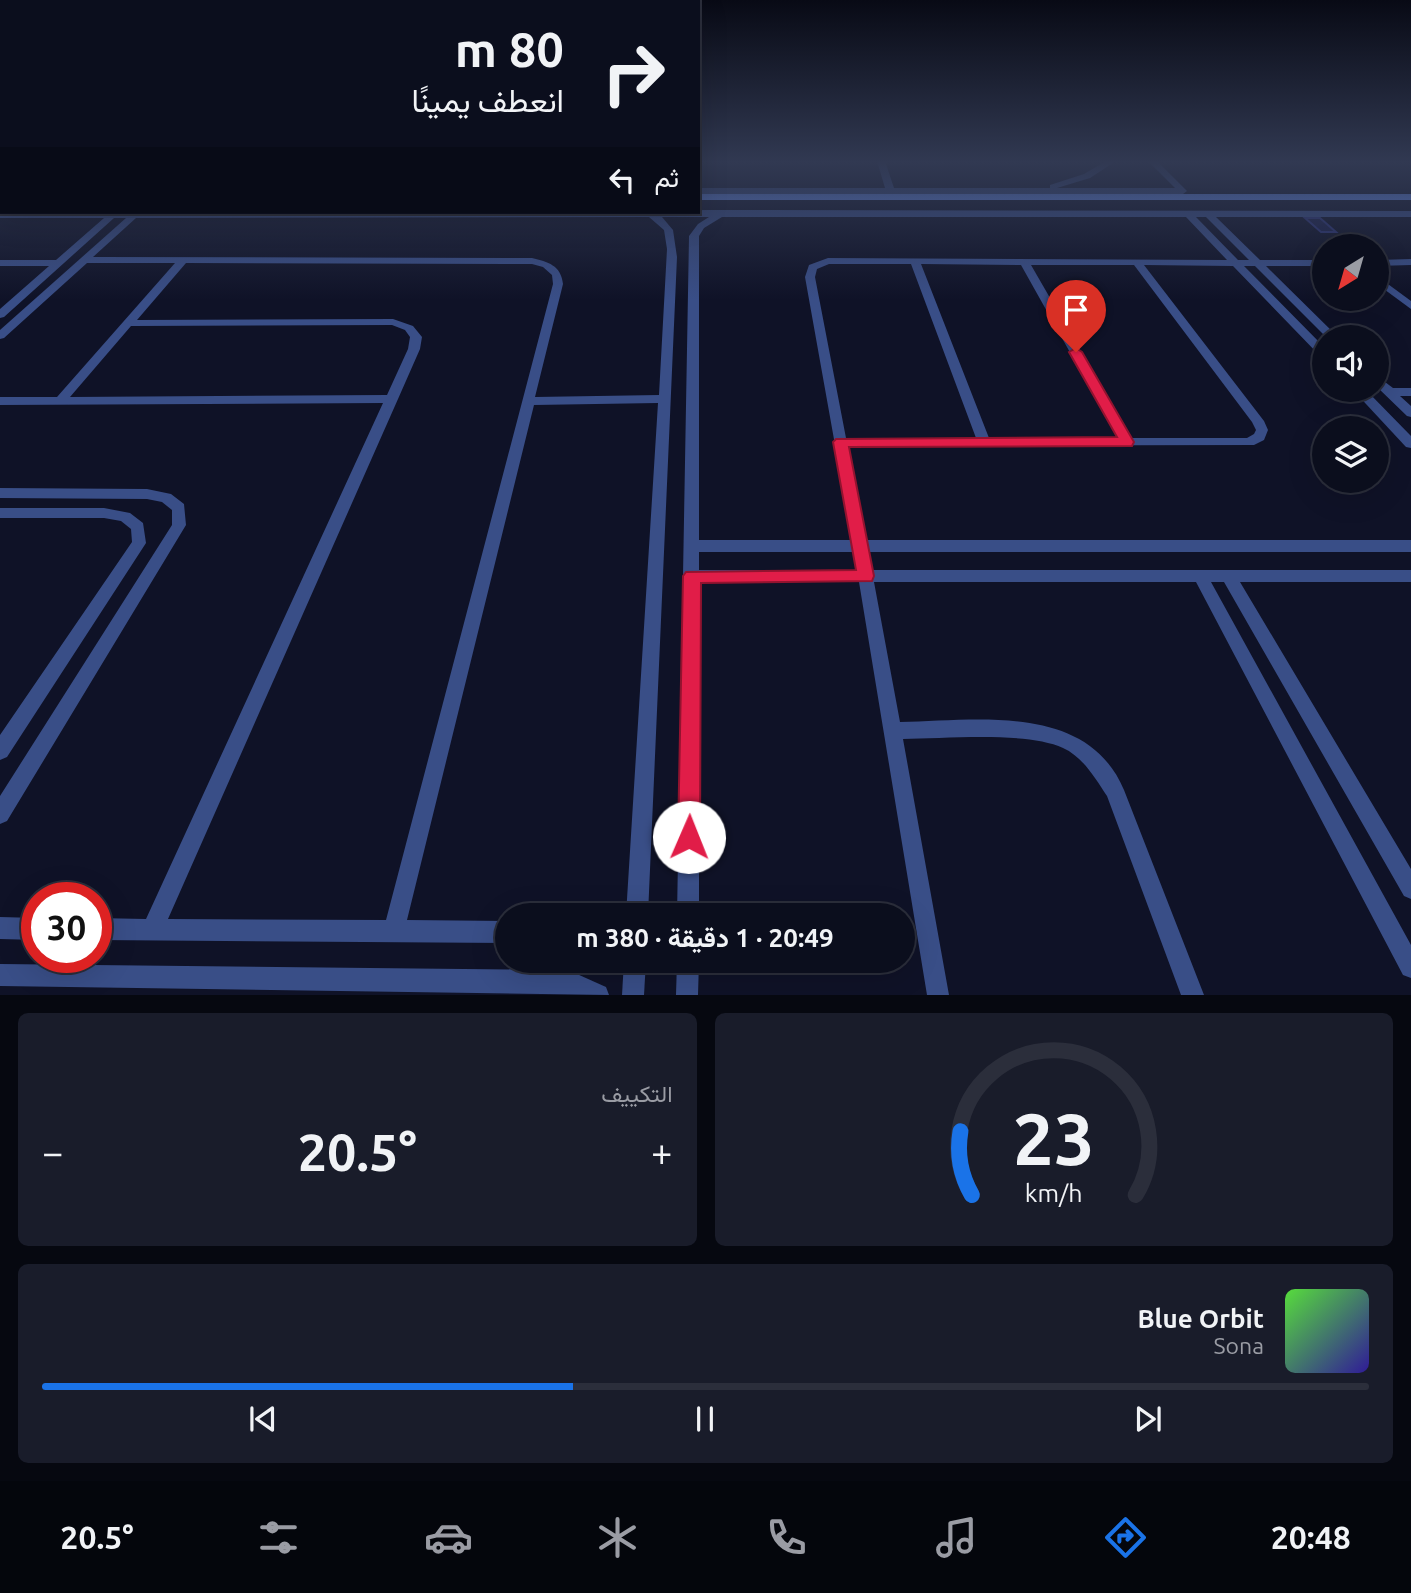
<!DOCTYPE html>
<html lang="ar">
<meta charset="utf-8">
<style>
body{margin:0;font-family:Ubuntu,Vazirmatn,sans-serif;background:#191c2a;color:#f1f3f6;direction:rtl;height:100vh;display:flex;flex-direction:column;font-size:26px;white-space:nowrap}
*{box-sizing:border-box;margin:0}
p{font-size:23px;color:#9a9ca4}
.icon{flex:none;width:38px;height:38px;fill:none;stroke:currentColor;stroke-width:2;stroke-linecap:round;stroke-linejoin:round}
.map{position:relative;height:995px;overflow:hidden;direction:ltr}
.drawer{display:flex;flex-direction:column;gap:18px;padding:18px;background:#060810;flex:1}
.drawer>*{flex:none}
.banner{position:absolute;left:0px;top:0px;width:700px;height:214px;box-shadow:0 7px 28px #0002,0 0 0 2px #2b2e3b;direction:rtl;background:#0b0e1d;color:#f1f3f6;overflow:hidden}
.needle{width:46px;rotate:217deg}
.fabs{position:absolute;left:1312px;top:234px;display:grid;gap:14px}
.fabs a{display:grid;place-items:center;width:77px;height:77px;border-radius:50%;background:#0b0e1d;box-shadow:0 7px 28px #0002,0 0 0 2px #2b2e3b;font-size:35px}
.speed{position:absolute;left:21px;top:882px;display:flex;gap:14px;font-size:35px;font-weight:700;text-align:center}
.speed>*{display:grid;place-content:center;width:91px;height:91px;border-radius:50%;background:#0b0e1d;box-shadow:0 7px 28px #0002,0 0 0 2px #2b2e3b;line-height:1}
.speed .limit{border:10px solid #d22;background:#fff;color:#111}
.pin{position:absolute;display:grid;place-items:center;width:60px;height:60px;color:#fff;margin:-72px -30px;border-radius:50% 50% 50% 0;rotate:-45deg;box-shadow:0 0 7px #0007}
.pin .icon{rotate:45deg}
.me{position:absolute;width:77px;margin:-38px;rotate:1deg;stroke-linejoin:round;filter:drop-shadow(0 0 5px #0008)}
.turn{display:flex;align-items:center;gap:24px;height:147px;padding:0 21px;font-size:32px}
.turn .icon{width:91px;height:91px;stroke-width:2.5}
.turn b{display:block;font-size:49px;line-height:60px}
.then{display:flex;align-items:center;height:66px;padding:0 21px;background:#0003;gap:14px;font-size:26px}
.big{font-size:52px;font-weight:700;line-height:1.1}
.drawer .card{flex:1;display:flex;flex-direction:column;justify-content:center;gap:10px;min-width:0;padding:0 24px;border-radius:10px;background:#191c2a}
.drawer .dial{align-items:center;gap:0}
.dial svg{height:182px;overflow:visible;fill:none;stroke:#2b2e3b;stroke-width:7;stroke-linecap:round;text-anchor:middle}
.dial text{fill:#f1f3f6;stroke:none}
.song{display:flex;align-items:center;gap:21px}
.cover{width:84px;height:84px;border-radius:10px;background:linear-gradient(135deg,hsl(110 70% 55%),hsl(250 70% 35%))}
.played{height:7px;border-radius:4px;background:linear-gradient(90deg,#1a73e8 40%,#2b2e3b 40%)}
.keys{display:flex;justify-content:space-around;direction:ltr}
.heat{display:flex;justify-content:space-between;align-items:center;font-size:38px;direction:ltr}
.drawer .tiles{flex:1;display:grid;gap:18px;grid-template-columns:1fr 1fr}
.card:last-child{grid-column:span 2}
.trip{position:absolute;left:495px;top:903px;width:420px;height:70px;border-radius:35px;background:#0b0e1d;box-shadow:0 7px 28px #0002,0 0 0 2px #2b2e3b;font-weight:700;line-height:70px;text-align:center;direction:rtl}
.dock{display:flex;height:112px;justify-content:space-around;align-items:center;background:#04060c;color:#9a9ca4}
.dock .icon{width:49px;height:49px}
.dock .current{color:#1a73e8}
.dock b{font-size:32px;color:#f1f3f6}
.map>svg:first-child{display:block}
</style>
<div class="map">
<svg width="1411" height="995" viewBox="0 0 1411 995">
<rect width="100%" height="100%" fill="#0f1227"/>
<polygon fill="#1b2049" stroke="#2c3475" stroke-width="2" points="1305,218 1320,218 1336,232 1321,232"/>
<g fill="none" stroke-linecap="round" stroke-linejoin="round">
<g fill="#394e87" fill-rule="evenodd">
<polygon points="877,161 885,161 894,188 1050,188 1050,185 1084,174 1106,161 1116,161 1090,178 1057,188 1175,188 1148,161 1157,161 1187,191 1183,194 698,194 698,188 885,188"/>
<rect x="0" y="188" width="2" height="6"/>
<path d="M722 210 1411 211V217H1216L1260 260H1325V266H1266L1339 338H1327L1255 266H1244L1325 348V358L1321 357 1233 266 1144 265 1264 421 1268 430 1264 440 1254 445 848 446 866 540H1411V552H868L872 570H1411V582H1240L1411 869V899L1404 896 1224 582H1211L1411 945V978L1403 975 1196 582H874L900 722C977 721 1087 702 1124 790L1204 995H1181L1107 796C1095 778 1083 757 1063 748 1027 731 944 739 903 739L949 995H927L859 582H699V915H677L689 236 698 224 709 217H662L673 230 677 257 648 915H626L658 403 534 405 407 920 508 921V943L96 940V918L146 919 383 403 0 405V397H57L175 263H87L4 338 0 339V330L126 218H114L4 317 0 318V309L49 266H0V260H56L104 218H0V212ZM649 217 664 230 667 249 659 395 535 397 563 284C561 265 548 262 532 258L93 257 136 218ZM722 217H1186L1227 260 828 258 809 265 805 277 852 540H699V236L704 228ZM1196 217H1206L1249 260H1238ZM186 263 532 264 543 267 552 275 553 284 386 920 168 919 398 399 420 349 422 337 413 326 393 319 137 320ZM829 264H911L976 438H846L815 277 817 269ZM921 264 1021 265 1118 438H989ZM1031 265H1134L1252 422 1256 430 1254 434 1247 438H1131ZM392 325 405 330 410 337 408 349 387 395 70 397 131 326ZM699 552H854L857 570H699Z"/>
<polygon points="1411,259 1411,265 1377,266 1377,260"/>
<polygon points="1377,276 1411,301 1411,309 1377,284"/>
<polygon points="1377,376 1393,388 1411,388 1411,396 1400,396 1411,406 1411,417 1407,416 1377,387"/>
<polygon points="1353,390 1366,390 1411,436 1411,448 1406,447"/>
<polygon points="0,488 147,489 171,494 184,504 186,525 7,821 0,824 0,796 172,525 172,510 162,502 147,499 0,498"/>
<polygon points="0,508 104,508 130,513 143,523 146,543 7,757 0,760 0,735 132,542 131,529 121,521 104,518 0,518"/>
<polygon points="0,917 37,918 37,940 0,939"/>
<polygon points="624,961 646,961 644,995 622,995"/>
<polygon points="677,961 699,961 698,995 676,995"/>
<polygon points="0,964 568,970 606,987 609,995 0,986"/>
</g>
<g fill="#6c96ff" fill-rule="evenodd">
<rect x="698" y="194" width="713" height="6"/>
<rect x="0" y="195" width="2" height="6"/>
</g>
</g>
<linearGradient id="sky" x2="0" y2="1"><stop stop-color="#080a15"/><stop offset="0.54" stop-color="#313952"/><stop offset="1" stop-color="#313952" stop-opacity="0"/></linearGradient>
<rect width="1411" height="300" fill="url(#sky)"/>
<polygon fill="#e11d48" stroke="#92132f" stroke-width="2" points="1076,348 1082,352 1134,442 1132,446 849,447 874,576 872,581 701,583 700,837 697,845 689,848 681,845 678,837 683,576 686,572 856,570 833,442 836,439 1117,437 1069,352"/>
</svg>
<div class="fabs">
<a><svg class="needle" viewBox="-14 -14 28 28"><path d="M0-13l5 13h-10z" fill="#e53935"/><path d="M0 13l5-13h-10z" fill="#9a9ca4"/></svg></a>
<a><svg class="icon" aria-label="sound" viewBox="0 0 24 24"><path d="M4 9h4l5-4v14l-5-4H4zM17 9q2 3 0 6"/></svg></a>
<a><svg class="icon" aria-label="layers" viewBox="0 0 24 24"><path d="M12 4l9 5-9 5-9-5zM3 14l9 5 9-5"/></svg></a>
</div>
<div class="speed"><div class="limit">30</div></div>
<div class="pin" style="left:1076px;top:352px;background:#d93025"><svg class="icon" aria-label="arrive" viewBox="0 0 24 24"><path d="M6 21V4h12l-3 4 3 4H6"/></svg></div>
<svg class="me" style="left:689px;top:837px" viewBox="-20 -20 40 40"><circle r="19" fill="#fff"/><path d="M0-13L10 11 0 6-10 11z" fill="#e11d48"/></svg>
<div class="trip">20:49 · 1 دقيقة · 380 m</div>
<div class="banner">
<div class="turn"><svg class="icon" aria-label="right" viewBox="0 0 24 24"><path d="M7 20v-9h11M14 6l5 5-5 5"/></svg><div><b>80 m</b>انعطف يمينًا</div></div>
<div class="then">ثم<svg class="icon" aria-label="left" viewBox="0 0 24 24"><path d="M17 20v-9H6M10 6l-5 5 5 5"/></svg></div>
</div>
</div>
<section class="drawer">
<div class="tiles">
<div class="card dial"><svg viewBox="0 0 100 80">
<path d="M14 69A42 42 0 1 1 86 69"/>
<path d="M14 69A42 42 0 0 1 9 41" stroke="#1a73e8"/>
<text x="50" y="56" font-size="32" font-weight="700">23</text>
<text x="50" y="72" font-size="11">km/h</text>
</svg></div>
<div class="card"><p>التكييف</p>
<div class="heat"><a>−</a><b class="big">20.5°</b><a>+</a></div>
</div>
<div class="card">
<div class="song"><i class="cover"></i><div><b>Blue Orbit</b><p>Sona</p></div></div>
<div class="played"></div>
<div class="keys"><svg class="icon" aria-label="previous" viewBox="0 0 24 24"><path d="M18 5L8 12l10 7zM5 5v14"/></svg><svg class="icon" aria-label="pause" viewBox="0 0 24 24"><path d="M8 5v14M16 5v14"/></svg><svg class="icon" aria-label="next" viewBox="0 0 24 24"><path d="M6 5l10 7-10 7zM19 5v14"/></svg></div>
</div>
</div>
</section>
<nav class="dock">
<b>20:48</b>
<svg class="icon current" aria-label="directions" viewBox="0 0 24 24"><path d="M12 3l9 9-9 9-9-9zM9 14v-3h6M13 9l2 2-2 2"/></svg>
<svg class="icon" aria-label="music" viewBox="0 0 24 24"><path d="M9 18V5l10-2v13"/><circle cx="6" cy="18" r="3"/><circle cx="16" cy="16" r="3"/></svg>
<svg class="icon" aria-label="phone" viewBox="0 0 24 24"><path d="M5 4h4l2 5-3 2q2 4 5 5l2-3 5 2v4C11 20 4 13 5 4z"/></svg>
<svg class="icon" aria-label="climate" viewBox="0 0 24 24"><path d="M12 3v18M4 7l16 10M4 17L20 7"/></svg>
<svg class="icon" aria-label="car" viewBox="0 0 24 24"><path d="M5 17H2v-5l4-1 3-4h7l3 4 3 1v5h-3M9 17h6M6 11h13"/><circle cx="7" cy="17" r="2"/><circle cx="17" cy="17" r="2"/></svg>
<svg class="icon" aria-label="filters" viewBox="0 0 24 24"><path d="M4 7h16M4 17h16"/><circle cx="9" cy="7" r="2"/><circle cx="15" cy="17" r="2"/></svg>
<b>20.5°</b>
</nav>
